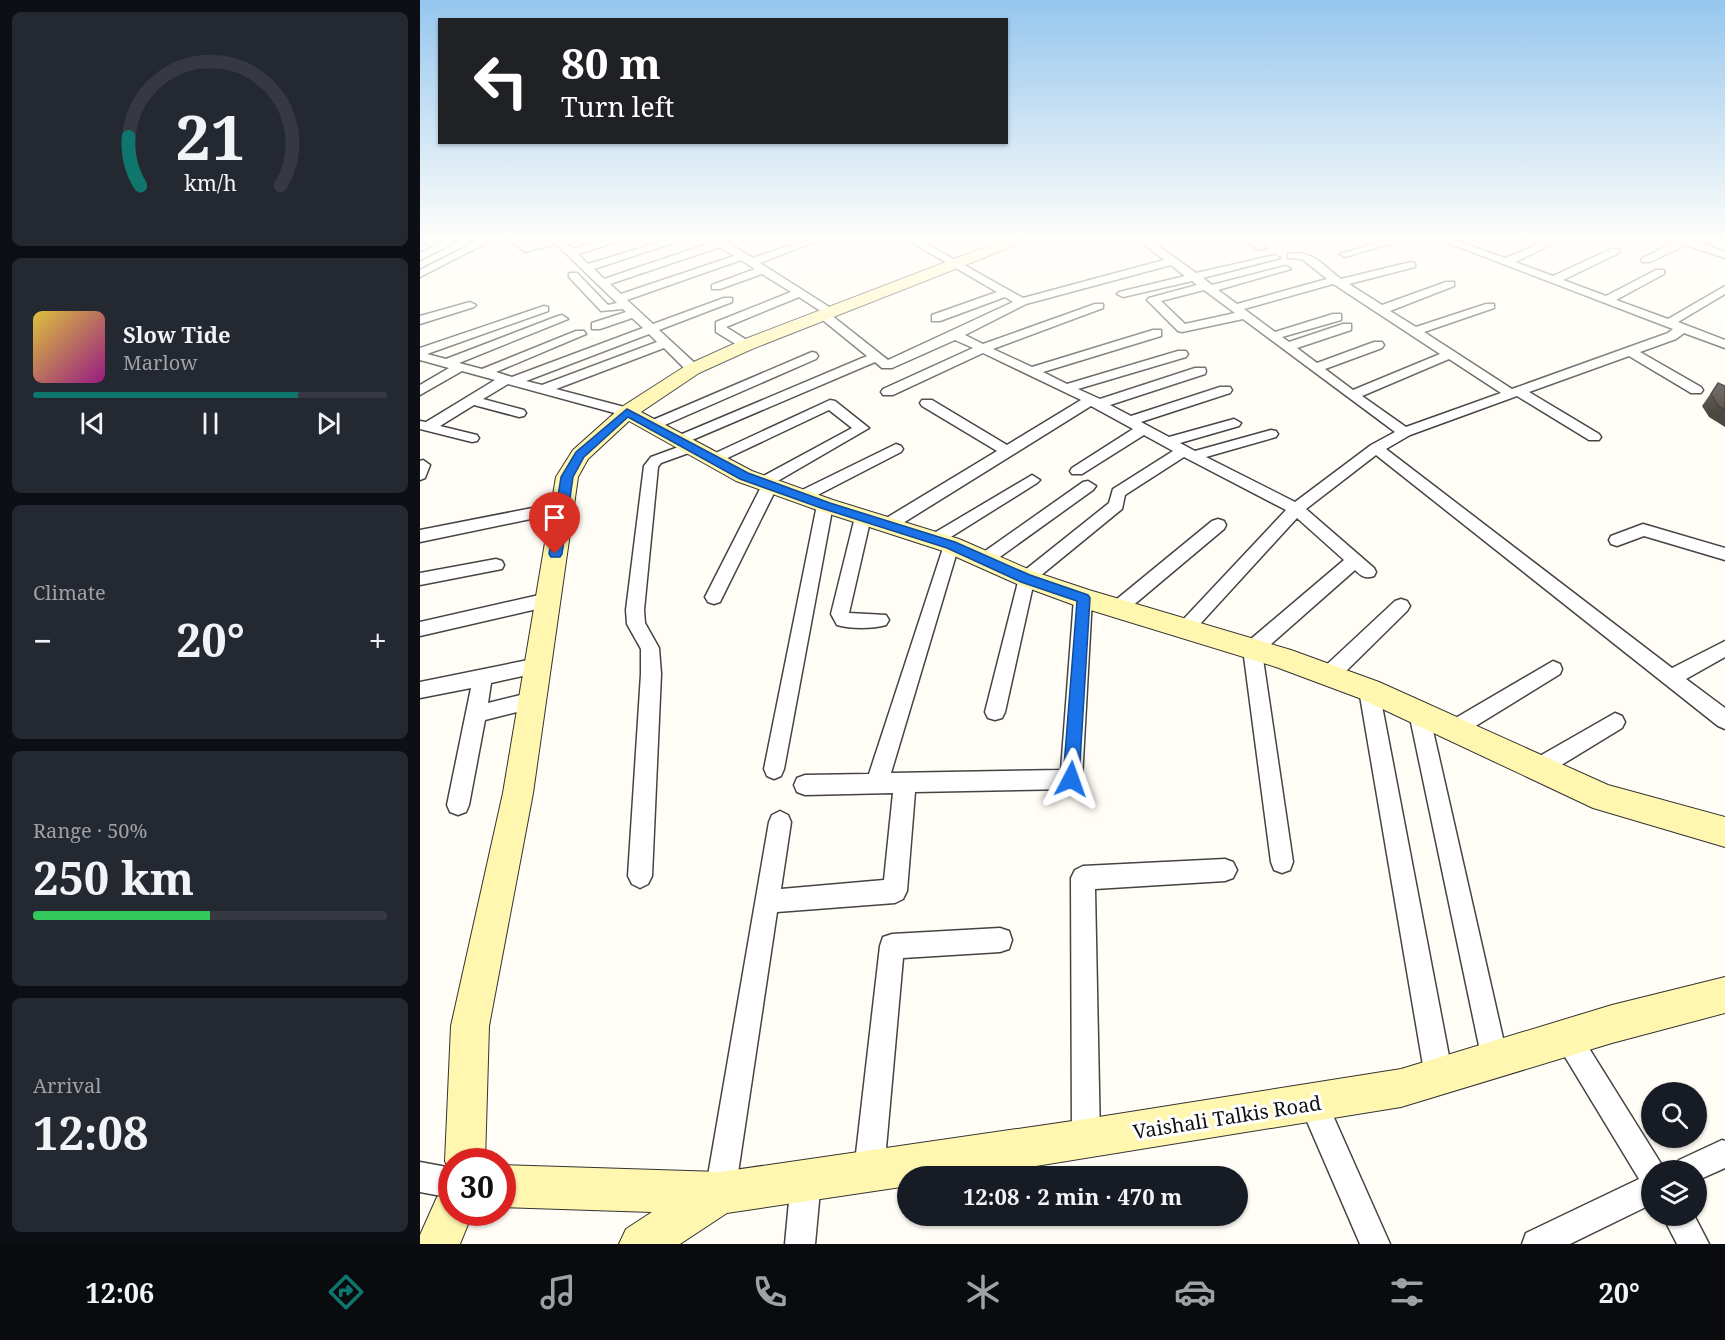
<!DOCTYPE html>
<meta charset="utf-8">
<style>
body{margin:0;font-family:"Noto Serif",serif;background:#242831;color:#f1f3f6;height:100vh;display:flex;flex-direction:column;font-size:22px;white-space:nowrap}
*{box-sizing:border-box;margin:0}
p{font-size:20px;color:#9ea1a6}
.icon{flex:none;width:33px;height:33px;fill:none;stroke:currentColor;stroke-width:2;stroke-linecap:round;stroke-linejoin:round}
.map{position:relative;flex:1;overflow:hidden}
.details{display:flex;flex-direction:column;gap:12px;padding:12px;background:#0d0f14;width:420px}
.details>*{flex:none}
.top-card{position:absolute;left:18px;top:18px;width:570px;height:126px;border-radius:0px;box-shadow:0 2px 4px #0004;background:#202124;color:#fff;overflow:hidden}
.fabs{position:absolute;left:1221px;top:1082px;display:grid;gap:12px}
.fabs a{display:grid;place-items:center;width:66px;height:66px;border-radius:50%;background:#171b24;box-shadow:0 2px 4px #0004;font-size:30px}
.speed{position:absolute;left:18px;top:1148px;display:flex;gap:12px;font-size:30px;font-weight:700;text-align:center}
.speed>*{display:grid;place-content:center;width:78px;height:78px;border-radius:50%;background:#171b24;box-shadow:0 2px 4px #0004;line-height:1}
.speed .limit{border:9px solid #d22;background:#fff;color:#111}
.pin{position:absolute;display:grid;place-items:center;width:51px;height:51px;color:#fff;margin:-62px -26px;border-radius:50% 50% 50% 0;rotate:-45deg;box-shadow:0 0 6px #0007}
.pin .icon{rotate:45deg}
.me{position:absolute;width:66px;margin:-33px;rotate:4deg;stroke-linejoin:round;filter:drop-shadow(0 0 4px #0008)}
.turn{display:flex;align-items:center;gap:21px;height:126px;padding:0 24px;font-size:27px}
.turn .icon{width:78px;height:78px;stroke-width:2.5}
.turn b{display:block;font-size:42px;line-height:51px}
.big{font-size:45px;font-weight:700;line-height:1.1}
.details .tile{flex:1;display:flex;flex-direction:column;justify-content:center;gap:9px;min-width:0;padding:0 21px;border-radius:9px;background:#242831}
.details .dial{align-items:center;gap:0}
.dial svg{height:156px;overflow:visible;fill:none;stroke:#363941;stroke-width:7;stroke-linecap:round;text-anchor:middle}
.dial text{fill:#f1f3f6;stroke:none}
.song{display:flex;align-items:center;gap:18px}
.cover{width:72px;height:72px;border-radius:9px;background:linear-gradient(135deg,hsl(50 70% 55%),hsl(310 70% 35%))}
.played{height:6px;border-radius:3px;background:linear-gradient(90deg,#0f766e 75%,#363941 75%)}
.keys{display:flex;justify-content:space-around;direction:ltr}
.heat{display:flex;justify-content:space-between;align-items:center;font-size:33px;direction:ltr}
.charge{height:9px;border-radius:4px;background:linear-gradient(90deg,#34c759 50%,#363941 0)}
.trip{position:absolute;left:477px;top:1166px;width:351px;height:60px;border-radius:30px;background:#171b24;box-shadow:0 2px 4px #0004;font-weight:700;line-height:60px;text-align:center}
.tabs{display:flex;height:96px;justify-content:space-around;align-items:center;background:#090b0e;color:#9ea1a6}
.tabs .icon{width:42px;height:42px}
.tabs .current{color:#0f766e}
.tabs b{font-size:27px;color:#f1f3f6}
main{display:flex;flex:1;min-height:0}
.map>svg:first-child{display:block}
</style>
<main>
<section class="details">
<div class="tile dial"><svg viewBox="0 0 100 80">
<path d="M14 69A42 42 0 1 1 86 69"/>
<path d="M14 69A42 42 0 0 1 8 44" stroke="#0f766e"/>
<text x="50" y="56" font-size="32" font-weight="700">21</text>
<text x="50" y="72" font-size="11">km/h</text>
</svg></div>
<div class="tile">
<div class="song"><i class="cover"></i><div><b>Slow Tide</b><p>Marlow</p></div></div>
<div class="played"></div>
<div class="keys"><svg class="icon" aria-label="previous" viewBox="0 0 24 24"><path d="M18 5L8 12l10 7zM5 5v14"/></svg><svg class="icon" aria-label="pause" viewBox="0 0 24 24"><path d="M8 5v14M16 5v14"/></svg><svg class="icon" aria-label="next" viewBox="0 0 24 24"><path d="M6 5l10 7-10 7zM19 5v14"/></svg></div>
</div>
<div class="tile"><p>Climate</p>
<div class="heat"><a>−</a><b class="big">20°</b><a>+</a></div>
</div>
<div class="tile"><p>Range · 50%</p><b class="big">250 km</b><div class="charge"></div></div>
<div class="tile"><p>Arrival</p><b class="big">12:08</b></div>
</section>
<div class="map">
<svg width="1305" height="1244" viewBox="0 0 1305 1244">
<rect width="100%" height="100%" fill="#fffdf5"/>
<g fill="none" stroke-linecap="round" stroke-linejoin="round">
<polygon fill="#b9e0f7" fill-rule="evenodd" points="7,239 19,239 0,249 0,242"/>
<defs>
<g id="street">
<polygon points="29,239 42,239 0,260 0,253"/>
<polygon points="61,239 74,239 0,277 0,270"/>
<path d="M88 239H99L107 245 131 239H150L145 242 153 249 189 239H205L158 254 168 264 250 239H265L174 269 184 279 293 242 290 239H302L333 258 388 239H402L340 263 414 310 416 312 411 315 468 360 593 302 585 297 520 321H512V315L577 292 486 239H498L603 298 744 260 718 239H729L776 273 855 255 860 258 783 278 792 285 866 266 871 269 798 290 817 304 907 279 882 259 868 258V254C893 249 903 266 921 279L991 262 995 263V267L929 284 962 305 1026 282H1034V286L970 311 996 327 1066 304H1074V308L1004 332 1092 389 1248 333 1253 329 1018 239H1032L1085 258 1130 239H1143L1095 262 1133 276 1191 249H1199V253L1143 280 1186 296 1236 270H1244V274L1196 300 1248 319 1305 286V294L1258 322 1305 340V348L1264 333 1256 339 1220 352 1281 387 1283 390 1281 393H1271L1209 356 1109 392 1179 434 1181 437 1179 440H1169L1097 396 990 435 966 449 1252 668 1305 641V657L1266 679 1305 708V729L1298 726 956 455 886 509 954 568 956 572 954 576C945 579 941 576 935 570L842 652 873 862 870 870 862 873 854 870 851 862 823 649 825 644 924 560 877 518 770 635 764 637 758 635 755 630 758 625 866 510 764 457 705 495 702 509 614 581 585 712 582 718 575 720 568 718 565 712 600 574 689 503 693 489 753 451 724 435 662 474H652L650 471 652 468 713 429 671 406 475 528H463L461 524 463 520 577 451 502 406 500 403 502 400H512L587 445 661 400 563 353 473 395H463L461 392 463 389 553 348 535 340 472 368H462L455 362 265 443H255L253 440 255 437 447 356 399 317 397 315 402 312 379 297 306 327 330 342 332 345 330 348H322L296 332V322L371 292 342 274 300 289H292V285L335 269 321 260 207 300 233 324 304 298H312V302L239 330 278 366 279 369 278 372H268L244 348 136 389 212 409 214 412 212 415H202L88 384 63 399 104 410 106 413 104 416 99 417 54 405 20 426 57 435 59 438 57 441 52 442 0 429V421L6 422 75 380 42 371 0 395V385L29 368 0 360V348L124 306 128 307V311L7 354 26 359 138 316 142 315 148 319 39 363 62 369 156 331H164L166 334 76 372 92 377 223 328 212 318 180 329H172V323L206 312 203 309 181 311 149 277V273H157L188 305 197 303 136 244 105 252ZM300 247 314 256 201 294 190 284ZM751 265 765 276 699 292 697 294 703 297 772 281 777 285 729 298 727 300 758 331 762 332 823 319 975 432 951 445 875 502 786 457 856 437 858 434 856 431 851 430 775 451 760 443 819 426 821 423 814 419 749 437 721 422 810 393 812 390 810 387H800L711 416 690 405 785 374 786 371 785 368H775L680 399 658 389 766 357 768 354 766 351H758L647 384 623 372 741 336V330H733L612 367 573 349 683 308V304H675L563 344 545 335 606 304ZM913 284 915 285 1020 354 933 390 905 369 962 348 964 345 962 342H954L897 363 877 348 931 330V324H923L869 342 862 337 921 320V314H913L855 332 824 309ZM784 290 815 313 765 324 741 301ZM229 334 237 342 122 385 106 381ZM1029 359 1081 393 986 427 942 396Z"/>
<polygon points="823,239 835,239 847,248 838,250"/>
<polygon points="855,239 866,239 859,243 855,242"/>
<polygon points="890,239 907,239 890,243"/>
<polygon points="970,239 986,239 925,257 920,254"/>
<polygon points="1253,239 1270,239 1305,252 1305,258 1266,245 1230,262 1222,262 1222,258 1256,242"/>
<polygon points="50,302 56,305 54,307 0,324 0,316"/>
<polygon points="392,352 396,353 398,356 396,359 238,428 233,429 226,425 228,422"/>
<polygon points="410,400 415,401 449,428 356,482 358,485 300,602 294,604 288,602 285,597 341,487 335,483 338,479 432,428 409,410 299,462 294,464 287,459 289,456"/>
<polygon points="272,442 279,447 277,450 241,463 238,467 224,610 225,623 239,648 241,674 232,876 228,884 220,888 212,884 208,876 221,674 221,649 207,624 206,610 224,466 231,457"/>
<polygon points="476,444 481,446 483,449 481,452 388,500 383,501 375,496 378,492"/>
<polygon points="3,460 10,465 5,478 0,480 0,461"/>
<polygon points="612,475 620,480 617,483 526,540 537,541 539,545 471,773 641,770 654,598 657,593 663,591 669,593 672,598 662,779 658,786 651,789 495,792 487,891 483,899 475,903 357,912 315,1193 310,1203 300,1208 290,1203 285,1193 349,822 352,815 360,811 368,815 371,822 361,889 464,880 473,793 385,795 377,792 374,785 377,778 385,775 449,774 525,542 515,546 509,544 507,540 509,536"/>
<polygon points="668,481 676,486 673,490 570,564 558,564 556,560 558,556 663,482"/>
<polygon points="405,500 411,501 413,505 364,769 361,776 354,779 347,776 344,769 397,505 399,501"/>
<polygon points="143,502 149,503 151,507 149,511 0,542 0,530"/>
<path d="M443 512 449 513 451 517 429 613 466 615 469 620 466 625C453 629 430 629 417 625L411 614 435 517 437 513Z"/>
<polygon points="798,519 804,521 806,525 804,529 704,613 698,615 692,613 689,608 692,603 792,521"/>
<polygon points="1223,524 1305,548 1305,560 1224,536 1197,546 1191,544 1189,540 1191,536"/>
<polygon points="76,559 82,561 84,565 82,569 0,585 0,573"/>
<polygon points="128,593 134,595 137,600 134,605 0,636 0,622"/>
<polygon points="981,599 987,601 990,606 987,611 916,681 909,683 902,681 899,675 902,669 975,601"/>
<polygon points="118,658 125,661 127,666 125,671 71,683 68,703 113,692 120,694 123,700 120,706 113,708 65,720 49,805 46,812 38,815 30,812 27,805 51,688 0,698 0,682"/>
<polygon points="1133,661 1140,664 1142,669 1140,674 1041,735 1034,738 1027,735 1024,729 1027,723"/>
<polygon points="949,682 956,684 959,690 1033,1077 1029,1087 1019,1091 1009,1087 1005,1077 939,690 942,684"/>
<polygon points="999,704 1006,707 1009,713 1088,1060 1085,1070 1075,1073 1065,1070 1062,1060 989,713 992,707"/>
<polygon points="1195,713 1202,716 1205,722 1202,728 1125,775 1118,777 1111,775 1108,768 1111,761"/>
<polygon points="805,859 813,862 817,870 813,878 805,881 675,889 680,1139 676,1149 666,1153 656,1149 652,1139 651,878 655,870 663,866"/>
<polygon points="580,928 589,931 592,940 589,949 580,952 483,958 464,1171 459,1181 449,1186 439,1181 434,1171 460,946 463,937 472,934"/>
<polygon points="1148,1025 1157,1029 1245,1170 1232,1170 1232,1204 1150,1244 1102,1244 1106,1233 1219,1179 1139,1047 1135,1038 1139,1029"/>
<polygon points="893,1089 903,1093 970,1244 940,1244 879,1103 883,1093"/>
<polygon points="1302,1140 1305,1141 1305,1168 1276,1181 1276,1170 1254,1170 1259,1160"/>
<polygon points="0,1162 32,1168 32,1198 0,1192"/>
<polygon points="386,1165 396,1170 401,1180 395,1244 365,1244 371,1180 376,1170"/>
<polygon points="1242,1215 1274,1215 1289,1244 1257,1244"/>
</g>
<g id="secondary">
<polygon points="586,239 606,239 604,242 332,349 279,373 221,412 332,471 413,500 539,539 615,572 669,590 871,650 959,682 1188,785 1305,817 1305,847 1173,808 939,698 856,667 654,605 597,584 523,551 397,510 316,481 209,421 168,459 158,477 113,793 69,1026 65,1161 32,1161 31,1175 25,1161 31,1026 83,793 136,477 153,450 200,408 267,365 320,341"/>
<polygon points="1305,977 1305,1013 1192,1043 981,1107 554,1176 488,1176 488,1186 307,1213 260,1244 199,1244 206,1229 232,1212 82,1207 82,1165 300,1172 666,1119 981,1069 1192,1005"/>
<polygon points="32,1191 32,1212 53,1212 40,1244 0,1244 0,1235 17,1197"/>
</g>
</defs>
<use href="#street" stroke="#444" stroke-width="3"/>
<use href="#secondary" stroke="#333" stroke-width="2"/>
<use href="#street" fill="#fff" fill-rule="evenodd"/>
<use href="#secondary" fill="#fff6b0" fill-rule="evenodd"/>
</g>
<polygon fill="#4d4742" points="1298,383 1305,386 1305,427 1289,417 1282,406"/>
<polygon fill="#5a524d" stroke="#3f3936" stroke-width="1.5" points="1298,383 1305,386 1305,410 1298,406 1291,394"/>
<linearGradient id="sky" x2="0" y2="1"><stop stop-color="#95c6ee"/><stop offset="0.58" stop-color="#fffefa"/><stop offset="1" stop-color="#fffefa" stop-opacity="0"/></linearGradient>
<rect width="1305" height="413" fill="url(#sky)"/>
<polygon fill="#1a73e8" stroke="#114b97" stroke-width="1.5" points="207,409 328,473 410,503 535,542 610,575 668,595 670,598 659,779 657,784 651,786 646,784 643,779 657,601 601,582 527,548 401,508 320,479 208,417 164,457 153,477 142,554 140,557 131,557 129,554 141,477 156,452"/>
<g text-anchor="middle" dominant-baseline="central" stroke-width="6" stroke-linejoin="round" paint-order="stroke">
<g font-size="20" fill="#111" stroke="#fff">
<text transform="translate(807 1117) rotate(-9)">Vaishali Talkis Road</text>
</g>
</g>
</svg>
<div class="fabs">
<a><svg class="icon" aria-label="search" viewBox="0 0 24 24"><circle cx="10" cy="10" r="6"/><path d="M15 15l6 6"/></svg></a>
<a><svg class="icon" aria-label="layers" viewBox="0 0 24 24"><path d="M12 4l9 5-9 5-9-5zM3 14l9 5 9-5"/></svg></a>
</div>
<div class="speed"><div class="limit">30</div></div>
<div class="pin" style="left:135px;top:554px;background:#d93025"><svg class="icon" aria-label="arrive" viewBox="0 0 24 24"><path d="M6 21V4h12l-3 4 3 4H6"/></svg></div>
<svg class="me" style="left:651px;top:779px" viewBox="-20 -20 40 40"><path d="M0-17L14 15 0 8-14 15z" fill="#1a73e8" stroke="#fff" stroke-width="4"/></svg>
<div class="trip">12:08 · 2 min · 470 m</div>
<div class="top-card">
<div class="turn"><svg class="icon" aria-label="left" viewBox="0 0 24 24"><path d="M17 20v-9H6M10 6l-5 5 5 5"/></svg><div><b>80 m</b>Turn left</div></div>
</div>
</div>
</main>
<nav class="tabs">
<b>12:06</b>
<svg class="icon current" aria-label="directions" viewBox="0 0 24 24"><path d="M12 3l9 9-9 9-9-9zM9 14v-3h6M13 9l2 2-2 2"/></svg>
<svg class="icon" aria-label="music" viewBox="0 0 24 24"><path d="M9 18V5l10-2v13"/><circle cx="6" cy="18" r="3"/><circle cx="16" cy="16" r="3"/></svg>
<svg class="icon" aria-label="phone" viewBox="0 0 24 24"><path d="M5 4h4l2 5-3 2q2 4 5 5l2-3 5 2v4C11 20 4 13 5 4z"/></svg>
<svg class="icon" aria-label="climate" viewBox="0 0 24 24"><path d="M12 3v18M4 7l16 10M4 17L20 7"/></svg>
<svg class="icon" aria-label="car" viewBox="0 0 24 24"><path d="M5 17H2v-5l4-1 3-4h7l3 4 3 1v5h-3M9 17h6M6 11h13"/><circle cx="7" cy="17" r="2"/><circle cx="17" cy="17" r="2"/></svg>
<svg class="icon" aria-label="filters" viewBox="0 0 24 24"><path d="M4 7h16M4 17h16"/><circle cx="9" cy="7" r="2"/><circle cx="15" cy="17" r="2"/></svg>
<b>20°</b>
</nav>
